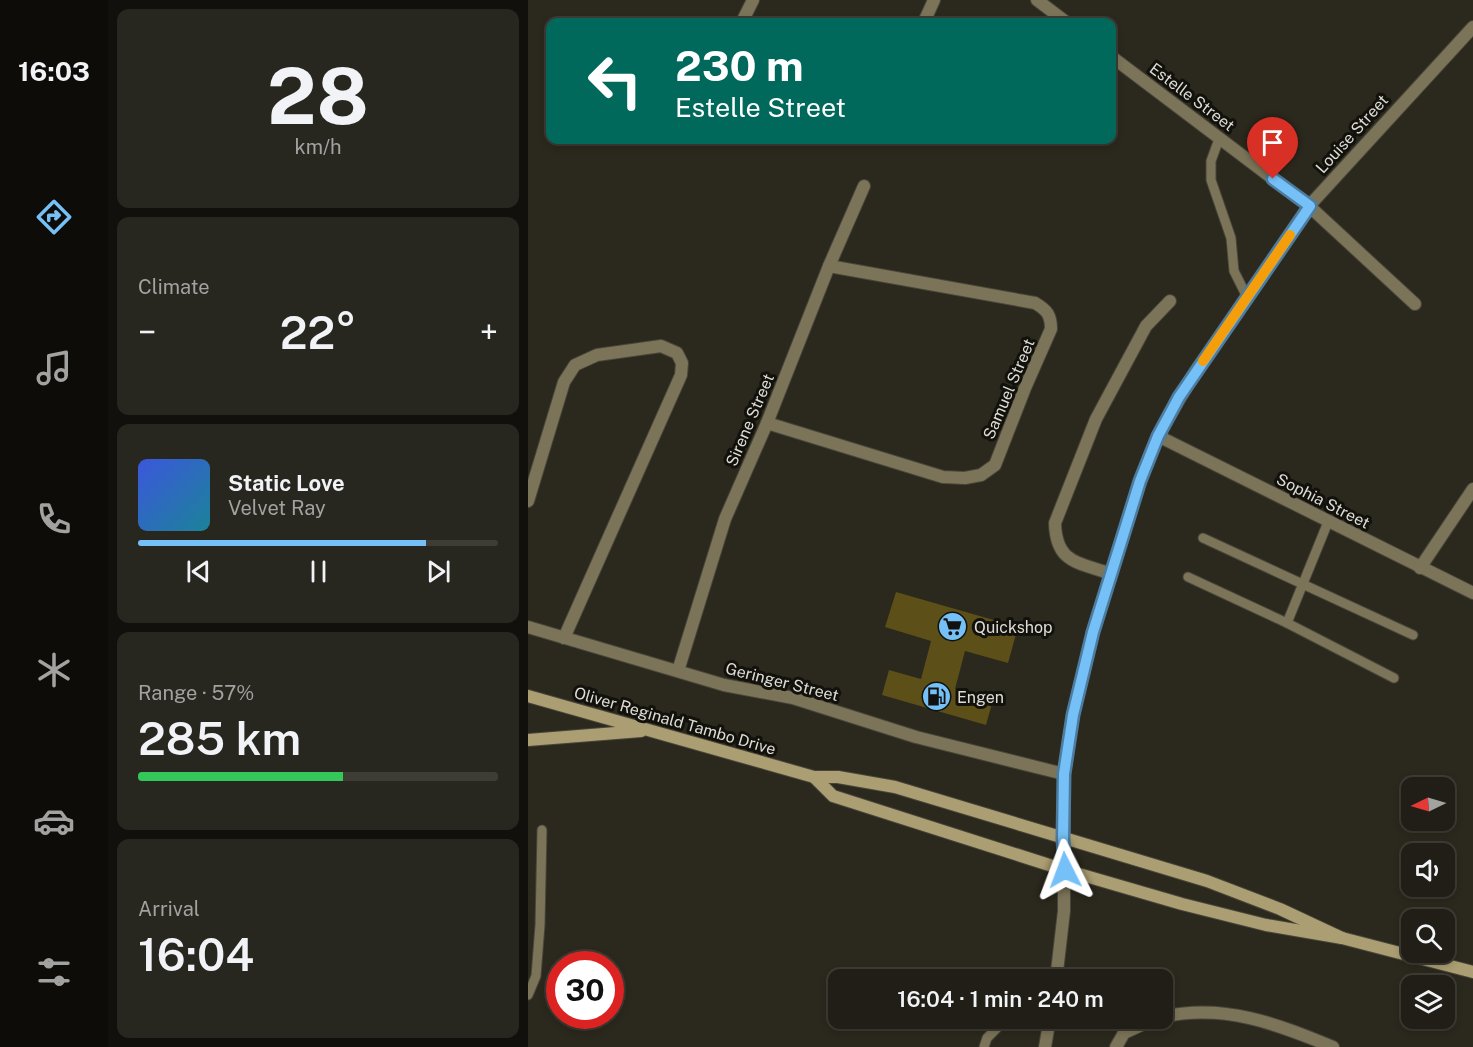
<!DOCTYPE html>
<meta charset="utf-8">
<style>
body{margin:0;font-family:"Public Sans",sans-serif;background:#28271f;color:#f1f3f6;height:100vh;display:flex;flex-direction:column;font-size:22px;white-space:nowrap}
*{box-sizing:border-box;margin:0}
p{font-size:20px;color:#a2a2a1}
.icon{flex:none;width:33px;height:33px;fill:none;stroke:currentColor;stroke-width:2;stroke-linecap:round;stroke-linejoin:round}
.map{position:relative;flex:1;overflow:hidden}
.drawer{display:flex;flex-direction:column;gap:9px;padding:9px;background:#12100c;width:420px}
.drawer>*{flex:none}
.top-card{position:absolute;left:18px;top:18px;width:570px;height:126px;border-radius:12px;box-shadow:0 3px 9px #0003,0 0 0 2px #3d3c35;background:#00695c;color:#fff;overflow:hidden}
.needle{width:39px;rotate:265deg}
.buttons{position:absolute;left:873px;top:777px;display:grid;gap:12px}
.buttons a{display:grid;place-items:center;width:54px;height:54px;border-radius:12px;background:#201e16;box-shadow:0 3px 9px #0003,0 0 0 2px #3d3c35;font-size:30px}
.speed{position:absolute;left:18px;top:951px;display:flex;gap:12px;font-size:30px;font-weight:700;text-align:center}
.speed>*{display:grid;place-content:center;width:78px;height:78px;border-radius:50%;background:#201e16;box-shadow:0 3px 9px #0003,0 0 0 2px #3d3c35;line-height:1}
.speed .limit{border:9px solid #d22;background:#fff;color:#111}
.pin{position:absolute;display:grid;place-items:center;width:51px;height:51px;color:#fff;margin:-62px -26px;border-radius:50% 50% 50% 0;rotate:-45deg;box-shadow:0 0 6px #0007}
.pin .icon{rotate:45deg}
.me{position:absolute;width:66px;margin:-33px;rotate:357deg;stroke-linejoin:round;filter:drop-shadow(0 0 4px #0008)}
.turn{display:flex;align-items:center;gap:21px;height:126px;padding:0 30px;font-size:27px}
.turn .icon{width:78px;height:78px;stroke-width:2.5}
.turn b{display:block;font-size:42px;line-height:51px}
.big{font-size:45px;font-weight:600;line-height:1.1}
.drawer .card{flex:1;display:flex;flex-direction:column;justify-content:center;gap:9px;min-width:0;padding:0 21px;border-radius:12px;background:#28271f}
.drawer .dial{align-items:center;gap:0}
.dial b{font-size:78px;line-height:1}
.song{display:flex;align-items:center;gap:18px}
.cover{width:72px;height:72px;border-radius:9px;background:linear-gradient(135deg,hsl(230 70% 55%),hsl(190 70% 35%))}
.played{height:6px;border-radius:3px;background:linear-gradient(90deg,#75c0f6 80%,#3d3c35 80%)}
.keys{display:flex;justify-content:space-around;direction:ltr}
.heat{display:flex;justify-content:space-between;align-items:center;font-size:33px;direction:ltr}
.charge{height:9px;border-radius:4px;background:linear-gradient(90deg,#34c759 57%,#3d3c35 0)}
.trip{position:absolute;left:300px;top:969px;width:345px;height:60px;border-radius:12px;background:#201e16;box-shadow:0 3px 9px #0003,0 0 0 2px #3d3c35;font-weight:600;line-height:60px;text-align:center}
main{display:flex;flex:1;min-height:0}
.tabs{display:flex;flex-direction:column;width:108px;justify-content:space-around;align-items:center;background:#0d0c09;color:#a2a2a1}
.tabs .icon{width:42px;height:42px}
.tabs .on{color:#75c0f6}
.tabs b{font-size:27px;color:#f1f3f6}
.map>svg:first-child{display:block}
</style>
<main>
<nav class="tabs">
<b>16:03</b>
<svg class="icon on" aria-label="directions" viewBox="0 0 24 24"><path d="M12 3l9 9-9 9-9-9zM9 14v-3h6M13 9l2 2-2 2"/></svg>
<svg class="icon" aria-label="music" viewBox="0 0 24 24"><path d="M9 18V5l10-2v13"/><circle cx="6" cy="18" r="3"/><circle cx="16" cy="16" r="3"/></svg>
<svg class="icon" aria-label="phone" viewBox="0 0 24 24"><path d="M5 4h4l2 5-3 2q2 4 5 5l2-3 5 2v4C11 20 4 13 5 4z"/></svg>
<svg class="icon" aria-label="climate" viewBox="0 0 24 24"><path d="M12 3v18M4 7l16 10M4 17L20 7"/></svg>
<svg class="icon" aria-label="car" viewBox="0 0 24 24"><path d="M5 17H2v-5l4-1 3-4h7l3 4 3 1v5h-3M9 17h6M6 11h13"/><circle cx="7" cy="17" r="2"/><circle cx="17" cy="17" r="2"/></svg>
<svg class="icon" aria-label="filters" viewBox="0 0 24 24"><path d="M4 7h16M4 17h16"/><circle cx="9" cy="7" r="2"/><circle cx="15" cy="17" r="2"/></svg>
</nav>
<section class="drawer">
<div class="card dial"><b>28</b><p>km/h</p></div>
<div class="card"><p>Climate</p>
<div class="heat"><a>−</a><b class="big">22°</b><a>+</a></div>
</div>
<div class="card">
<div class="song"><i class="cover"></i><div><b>Static Love</b><p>Velvet Ray</p></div></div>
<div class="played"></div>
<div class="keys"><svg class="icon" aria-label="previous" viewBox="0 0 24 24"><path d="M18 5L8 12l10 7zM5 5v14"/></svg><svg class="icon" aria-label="pause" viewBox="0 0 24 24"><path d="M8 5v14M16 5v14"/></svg><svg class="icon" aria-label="next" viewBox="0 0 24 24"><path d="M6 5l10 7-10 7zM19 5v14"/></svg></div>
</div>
<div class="card"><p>Range · 57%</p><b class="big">285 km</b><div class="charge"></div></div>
<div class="card"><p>Arrival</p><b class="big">16:04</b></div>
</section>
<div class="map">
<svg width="945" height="1047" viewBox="0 0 945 1047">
<rect width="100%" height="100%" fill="#2b281d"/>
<polygon fill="#5c4f18" points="368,592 490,627 480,663 437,651 427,689 465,700 458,725 354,695 361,670 393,679 403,641 357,627"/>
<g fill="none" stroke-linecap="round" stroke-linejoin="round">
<defs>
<g id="service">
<polyline points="691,139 683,161 683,180 703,238 706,271 719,297"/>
<polyline points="800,522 759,623 866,678"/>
<polyline points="675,538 885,635"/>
<polyline points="660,577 759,623"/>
<polyline points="0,995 8,976 12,925 14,830"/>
<polyline points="456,1047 459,1038 479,1018"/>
</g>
<g id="minor">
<polyline points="509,0 538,22"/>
<polyline points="214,22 225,0"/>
<polyline points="396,22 406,0"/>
<polyline points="584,57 781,206 887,304"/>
<path d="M239 423 415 477 437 478 453 475 467 465 497 388 523 329C523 315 519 310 507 303L301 266"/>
<polyline points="630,436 945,593"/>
<polyline points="0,501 36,382 47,365 69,355 133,346 149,353 154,363 153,375 36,638"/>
<polyline points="892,568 945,489"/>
<path d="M583 574C551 562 528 564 527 523L568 419 618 326 642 301"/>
<polyline points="0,627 196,685 265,698 388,737 536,774"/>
<polyline points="150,671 197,519 239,423 301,266 336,186"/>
<polyline points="528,980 536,911 536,774 545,715 565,632 612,481 630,436 667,372 781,206 945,27"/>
<path d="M634 1017C696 1003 749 1024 805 1047"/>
<polyline points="517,1047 522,1018"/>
<polyline points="588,1047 596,1033 629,1018"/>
</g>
<g id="secondary">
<polyline points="0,696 286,777 310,777 367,787 679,881 752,909 814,938"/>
<polyline points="0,740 113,731"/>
<polyline points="286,777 305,796 537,870 654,904 738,925 814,938 945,972"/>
</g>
</defs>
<use href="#service" stroke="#48453a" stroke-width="11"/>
<use href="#minor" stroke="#48453a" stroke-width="14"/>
<use href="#secondary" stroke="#48453a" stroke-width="14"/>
<use href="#service" stroke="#7b7458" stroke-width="9"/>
<use href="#minor" stroke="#7b7458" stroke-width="12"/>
<use href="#secondary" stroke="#ab9e72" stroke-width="12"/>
</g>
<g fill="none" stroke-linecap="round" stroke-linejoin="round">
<defs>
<polyline id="route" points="537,870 535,839 536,774 545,715 565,632 612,481 630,436 651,397 782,206 745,179"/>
</defs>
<use href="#route" stroke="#4c7da0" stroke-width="15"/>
<use href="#route" stroke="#75c0f6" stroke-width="10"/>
<polyline stroke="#f59e0b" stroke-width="10" points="675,361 762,235"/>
</g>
<defs>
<symbol id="supermarket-disc" viewBox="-11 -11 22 22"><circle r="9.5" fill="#75c0f6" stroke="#12110c"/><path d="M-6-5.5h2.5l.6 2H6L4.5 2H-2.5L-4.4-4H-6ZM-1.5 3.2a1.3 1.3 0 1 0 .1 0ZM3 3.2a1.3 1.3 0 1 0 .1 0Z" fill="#111"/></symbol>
<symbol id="fuel-disc" viewBox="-11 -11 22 22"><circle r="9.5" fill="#75c0f6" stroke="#12110c"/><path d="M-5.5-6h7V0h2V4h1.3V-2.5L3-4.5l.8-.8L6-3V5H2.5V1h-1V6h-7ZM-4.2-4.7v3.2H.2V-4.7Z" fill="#111"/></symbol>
</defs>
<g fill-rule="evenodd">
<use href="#supermarket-disc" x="408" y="610" width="33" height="33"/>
<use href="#fuel-disc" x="392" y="680" width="33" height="33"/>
</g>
<g text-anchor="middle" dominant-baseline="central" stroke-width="6" stroke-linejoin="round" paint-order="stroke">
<g font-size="16" fill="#dedcd5" stroke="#12110c">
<text transform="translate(664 97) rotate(37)">Estelle Street</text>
<text transform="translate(824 134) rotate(-48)">Louise Street</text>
<text transform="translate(481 389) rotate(-67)">Samuel Street</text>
<text transform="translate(222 420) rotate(-67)">Sirene Street</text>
<text transform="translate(795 501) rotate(27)">Sophia Street</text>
<text transform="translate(254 682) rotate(14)">Geringer Street</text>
<text transform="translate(147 721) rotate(16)">Oliver Reginald Tambo Drive</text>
</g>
<g font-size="16" fill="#dedcd5" stroke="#12110c" text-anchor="start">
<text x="446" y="627">Quickshop</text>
<text x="429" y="697">Engen</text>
</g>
</g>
</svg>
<div class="buttons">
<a><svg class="needle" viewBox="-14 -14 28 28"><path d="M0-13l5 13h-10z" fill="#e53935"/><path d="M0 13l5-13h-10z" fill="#a2a2a1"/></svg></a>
<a><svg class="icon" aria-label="sound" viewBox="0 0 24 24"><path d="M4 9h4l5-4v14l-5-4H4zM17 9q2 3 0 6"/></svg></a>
<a><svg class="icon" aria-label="search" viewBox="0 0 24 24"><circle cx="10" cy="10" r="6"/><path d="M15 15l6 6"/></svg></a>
<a><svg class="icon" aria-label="layers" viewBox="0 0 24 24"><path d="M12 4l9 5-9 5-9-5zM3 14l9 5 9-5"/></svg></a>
</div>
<div class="speed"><div class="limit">30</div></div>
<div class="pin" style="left:745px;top:179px;background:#d93025"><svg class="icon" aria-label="arrive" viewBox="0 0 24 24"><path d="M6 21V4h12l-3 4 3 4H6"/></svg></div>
<svg class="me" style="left:537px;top:870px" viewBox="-20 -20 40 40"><path d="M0-17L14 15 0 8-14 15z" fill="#75c0f6" stroke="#fff" stroke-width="4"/></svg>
<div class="trip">16:04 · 1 min · 240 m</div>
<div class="top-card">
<div class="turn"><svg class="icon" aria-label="left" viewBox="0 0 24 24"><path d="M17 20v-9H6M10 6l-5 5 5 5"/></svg><div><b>230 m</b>Estelle Street</div></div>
</div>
</div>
</main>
